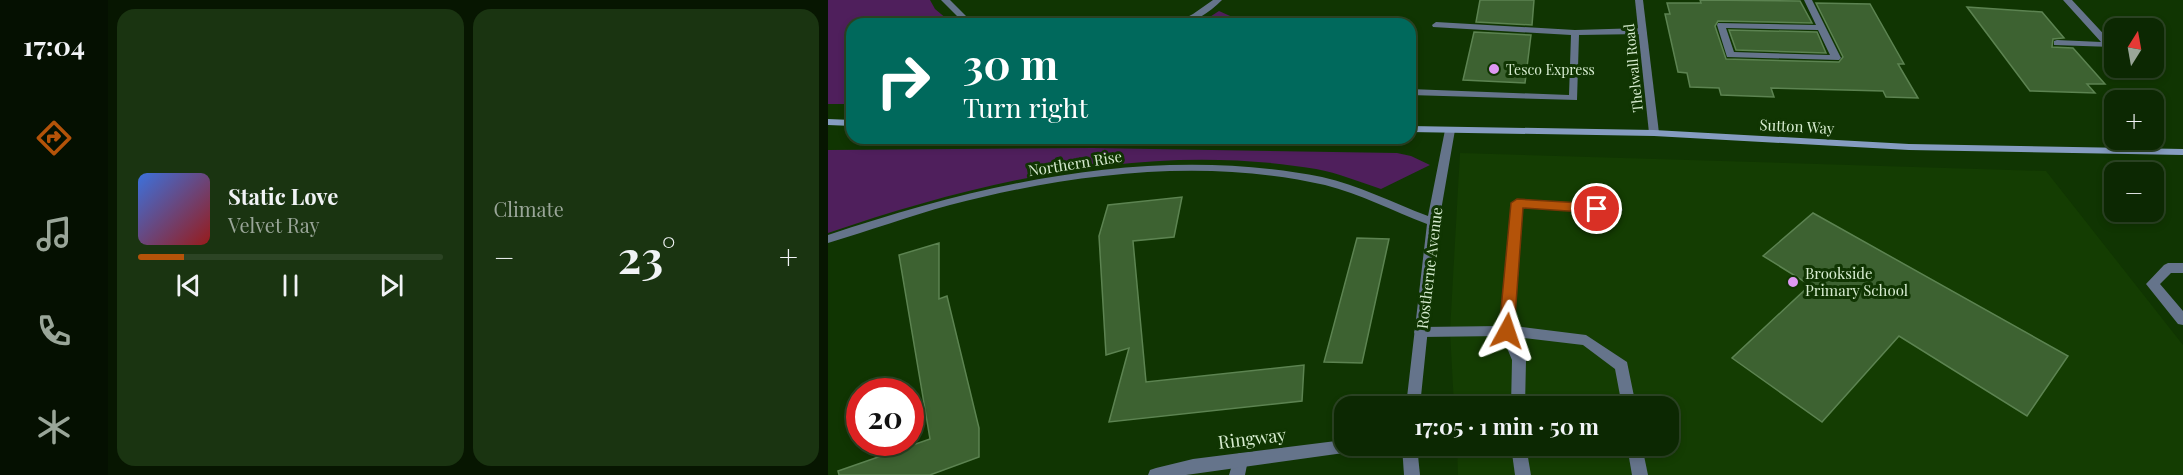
<!DOCTYPE html>
<meta charset="utf-8">
<style>
body{margin:0;font-family:"Playfair Display",serif;background:#1a3411;color:#f1f3f6;height:100vh;display:flex;flex-direction:column;font-size:22px;white-space:nowrap}
*{box-sizing:border-box;margin:0}
p{font-size:20px;color:#9aa699}
.icon{flex:none;width:33px;height:33px;fill:none;stroke:currentColor;stroke-width:2;stroke-linecap:round;stroke-linejoin:round}
.map{position:relative;flex:1;overflow:hidden}
.sheet{display:flex;flex-direction:column;gap:9px;padding:9px;background:#071601;width:720px}
.sheet>*{flex:none}
.top-card{position:absolute;left:18px;top:18px;width:570px;height:126px;border-radius:18px;box-shadow:0 3px 9px #0003,0 0 0 2px #2c4424;background:#00695c;color:#fff;overflow:hidden}
.needle{width:39px;rotate:11deg}
.buttons{position:absolute;left:1276px;top:18px;display:grid;gap:12px}
.buttons a{display:grid;place-items:center;width:60px;height:60px;border-radius:12px;background:#0c2802;box-shadow:0 3px 9px #0003,0 0 0 2px #2c4424;font-size:30px}
.speed{position:absolute;left:18px;top:378px;display:flex;gap:12px;font-size:30px;font-weight:700;text-align:center}
.speed>*{display:grid;place-content:center;width:78px;height:78px;border-radius:50%;background:#0c2802;box-shadow:0 3px 9px #0003,0 0 0 2px #2c4424;line-height:1}
.speed .limit{border:9px solid #d22;background:#fff;color:#111}
.pin{position:absolute;display:grid;place-items:center;width:51px;height:51px;color:#fff;margin:-26px;border:3px solid #fff;border-radius:50%;box-shadow:0 2px 6px #0007}
.me{position:absolute;width:66px;margin:-33px;rotate:5deg;stroke-linejoin:round;filter:drop-shadow(0 0 4px #0008)}
.turn{display:flex;align-items:center;gap:21px;height:126px;padding:0 18px;font-size:27px}
.turn .icon{width:78px;height:78px;stroke-width:2.5}
.turn b{display:block;font-size:42px;line-height:51px}
.big{font-size:45px;font-weight:700;line-height:1.1}
.sheet .card{flex:1;display:flex;flex-direction:column;justify-content:center;gap:9px;min-width:0;padding:0 21px;border-radius:18px;background:#1a3411}
.song{display:flex;align-items:center;gap:18px}
.cover{width:72px;height:72px;border-radius:9px;background:linear-gradient(135deg,hsl(220 70% 55%),hsl(0 70% 35%))}
.played{height:6px;border-radius:3px;background:linear-gradient(90deg,#b45309 15%,#2c4424 15%)}
.keys{display:flex;justify-content:space-around;direction:ltr}
.heat{display:flex;justify-content:space-between;align-items:center;font-size:33px;direction:ltr}
.sheet .tiles{flex:1;display:grid;gap:9px;grid-template-columns:repeat(2,1fr)}
.trip{position:absolute;left:506px;top:396px;width:345px;height:60px;border-radius:18px;background:#0c2802;box-shadow:0 3px 9px #0003,0 0 0 2px #2c4424;font-weight:700;line-height:60px;text-align:center}
main{display:flex;flex:1;min-height:0}
.dock{display:flex;flex-direction:column;width:108px;justify-content:space-around;align-items:center;background:#051001;color:#9aa699}
.dock .icon{width:42px;height:42px}
.dock .on{color:#b45309}
.dock b{font-size:27px;color:#f1f3f6}
.map>svg:first-child{display:block}
</style>
<main>
<nav class="dock">
<b>17:04</b>
<svg class="icon on" aria-label="directions" viewBox="0 0 24 24"><path d="M12 3l9 9-9 9-9-9zM9 14v-3h6M13 9l2 2-2 2"/></svg>
<svg class="icon" aria-label="music" viewBox="0 0 24 24"><path d="M9 18V5l10-2v13"/><circle cx="6" cy="18" r="3"/><circle cx="16" cy="16" r="3"/></svg>
<svg class="icon" aria-label="phone" viewBox="0 0 24 24"><path d="M5 4h4l2 5-3 2q2 4 5 5l2-3 5 2v4C11 20 4 13 5 4z"/></svg>
<svg class="icon" aria-label="climate" viewBox="0 0 24 24"><path d="M12 3v18M4 7l16 10M4 17L20 7"/></svg>
</nav>
<section class="sheet">
<div class="tiles">
<div class="card">
<div class="song"><i class="cover"></i><div><b>Static Love</b><p>Velvet Ray</p></div></div>
<div class="played"></div>
<div class="keys"><svg class="icon" aria-label="previous" viewBox="0 0 24 24"><path d="M18 5L8 12l10 7zM5 5v14"/></svg><svg class="icon" aria-label="pause" viewBox="0 0 24 24"><path d="M8 5v14M16 5v14"/></svg><svg class="icon" aria-label="next" viewBox="0 0 24 24"><path d="M6 5l10 7-10 7zM19 5v14"/></svg></div>
</div>
<div class="card"><p>Climate</p>
<div class="heat"><a>−</a><b class="big">23°</b><a>+</a></div>
</div>
</div>
</section>
<div class="map">
<svg width="1355" height="475" viewBox="0 0 1355 475">
<rect width="100%" height="100%" fill="#103502"/>
<polygon fill="#143d02" points="632,153 1218,171 1355,345 1355,475 630,475 629,446 840,446 840,406 626,406 622,331"/>
<g fill="#4f1f5c">
<polygon points="0,0 102,0 107,9 125,24 24,24 24,104 0,104"/>
<polygon points="391,11 420,24 371,24"/>
<path d="M265 148 569 153 583 156 602 165 553 189C532 182 510 173 488 169 323 141 156 180 0 233V150Z"/>
</g>
<g fill="#3d6231" stroke="#5c8351" stroke-width="1.5">
<polygon points="652,0 706,0 704,25 648,22"/>
<polygon points="872,0 972,1 984,23 890,21 887,26 898,59 1011,62 1015,57 988,3 1042,4 1076,64 1070,64 1090,98 1058,97 1055,91 943,88 946,97 893,95 891,88 862,87 859,73 850,72 837,14 842,14 839,3 873,3"/>
<polygon points="1139,7 1214,12 1236,38 1225,39 1224,47 1245,48 1277,84 1259,84 1267,93 1202,91"/>
<polygon points="901,30 989,32 998,53 908,50"/>
<polygon points="646,32 703,35 697,83 635,80"/>
<polygon points="354,197 346,237 305,241 318,382 476,365 474,401 281,422 301,348 278,355 271,236 280,205"/>
<polygon points="985,213 1240,356 1199,416 1071,336 994,422 904,358 982,285 935,256"/>
<polygon points="529,238 561,239 534,363 496,362"/>
<polygon points="111,243 111,299 119,296 151,428 151,457 102,475 11,475 10,471 102,439 71,255"/>
</g>
<g fill="none" stroke-linecap="round" stroke-linejoin="round">
<g fill="#65748b" fill-rule="evenodd">
<path d="M976 0H984L1013 58 1011 60 899 57 889 25 890 23 988 25ZM898 28 990 30 1002 55 906 52Z"/>
<polygon points="1235,0 1244,0 1284,43 1284,47 1226,45 1226,41 1229,40 1273,42"/>
<polygon points="608,22 747,30 814,28 818,31 814,34 751,35 749,100 582,95 582,89 741,95 743,35 605,27 604,25"/>
<polygon points="689,199 789,206 795,210 789,214 694,207 686,326 758,335 799,362 808,406 794,406 787,369 755,345 688,337 698,360 697,406 683,406 684,360 674,336 593,337 588,336 586,332 588,328 593,327 673,326 683,203"/>
<polygon points="1340,263 1355,263 1355,273 1343,273 1332,284 1355,311 1355,325 1350,324 1318,284 1336,265"/>
<polygon points="683,446 698,446 703,475 687,475"/>
<polygon points="799,446 814,446 820,475 804,475"/>
<polygon points="412,453 417,455 420,460 417,475 401,475 407,455"/>
</g>
<g fill="#65748b" fill-rule="evenodd">
<polygon points="113,0 122,0 146,24 137,24"/>
<path d="M385 0H394C381 13 365 24 346 24L365 14Z"/>
<polygon points="807,0 815,0 831,133 826,136 821,133"/>
<path d="M622 127 627 130 611 222 592 406H578L599 224C565 211 532 194 497 185 374 157 242 174 122 205 81 216 41 231 0 243V235C159 182 326 144 494 177 531 185 565 203 600 216L617 130Z"/>
<polygon points="516,440 516,446 532,446 530,451 358,475 320,475 322,470 328,468 365,459"/>
<polygon points="574,446 589,446 592,475 576,475"/>
</g>
<g fill="#869dc1" fill-rule="evenodd">
<polygon points="0,119 24,120 24,126 0,125"/>
<polygon points="582,126 826,130 1081,144 1355,149 1355,155 1081,150 826,136 582,132"/>
</g>
</g>
<polygon fill="#b45309" stroke="#753606" stroke-width="1.5" points="689,199 769,204 776,209 769,213 695,208 686,331 679,337 671,331 683,203"/>
<g fill="#de98f2" stroke="#103502" stroke-width="2">
<circle cx="666" cy="69" r="6"/>
<circle cx="965" cy="282" r="6"/>
</g>
<g text-anchor="middle" dominant-baseline="central" stroke-width="6" stroke-linejoin="round" paint-order="stroke">
<g font-size="14" fill="#d7ecd0" stroke="#103502">
<text transform="translate(805 68) rotate(-96)">Thelwall Road</text>
</g>
<g font-size="14" fill="#d7ecd0" stroke="#103502" text-anchor="start">
<text x="678" y="69">Tesco Express</text>
</g>
<g font-size="15" fill="#d7ecd0" stroke="#103502">
<text transform="translate(969 126) rotate(3)">Sutton Way</text>
<text transform="translate(247 163) rotate(-9)">Northern Rise</text>
<text transform="translate(601 268) rotate(-83)">Rostherne Avenue</text>
</g>
<g font-size="15" fill="#d7ecd0" stroke="#103502" text-anchor="start">
<text x="977" y="273">Brookside<tspan x="977" dy="17">Primary School</tspan></text>
</g>
<g font-size="18" fill="#d7ecd0" stroke="#103502">
<text transform="translate(424 438) rotate(-7)">Ringway</text>
</g>
</g>
</svg>
<div class="buttons">
<a><svg class="needle" viewBox="-14 -14 28 28"><path d="M0-13l5 13h-10z" fill="#e53935"/><path d="M0 13l5-13h-10z" fill="#9aa699"/></svg></a>
<a>+</a>
<a>−</a>
</div>
<div class="speed"><div class="limit">20</div></div>
<div class="pin" style="left:769px;top:209px;background:#d93025"><svg class="icon" aria-label="arrive" viewBox="0 0 24 24"><path d="M6 21V4h12l-3 4 3 4H6"/></svg></div>
<svg class="me" style="left:679px;top:331px" viewBox="-20 -20 40 40"><path d="M0-17L14 15 0 8-14 15z" fill="#b45309" stroke="#fff" stroke-width="4"/></svg>
<div class="trip">17:05 · 1 min · 50 m</div>
<div class="top-card">
<div class="turn"><svg class="icon" aria-label="right" viewBox="0 0 24 24"><path d="M7 20v-9h11M14 6l5 5-5 5"/></svg><div><b>30 m</b>Turn right</div></div>
</div>
</div>
</main>
